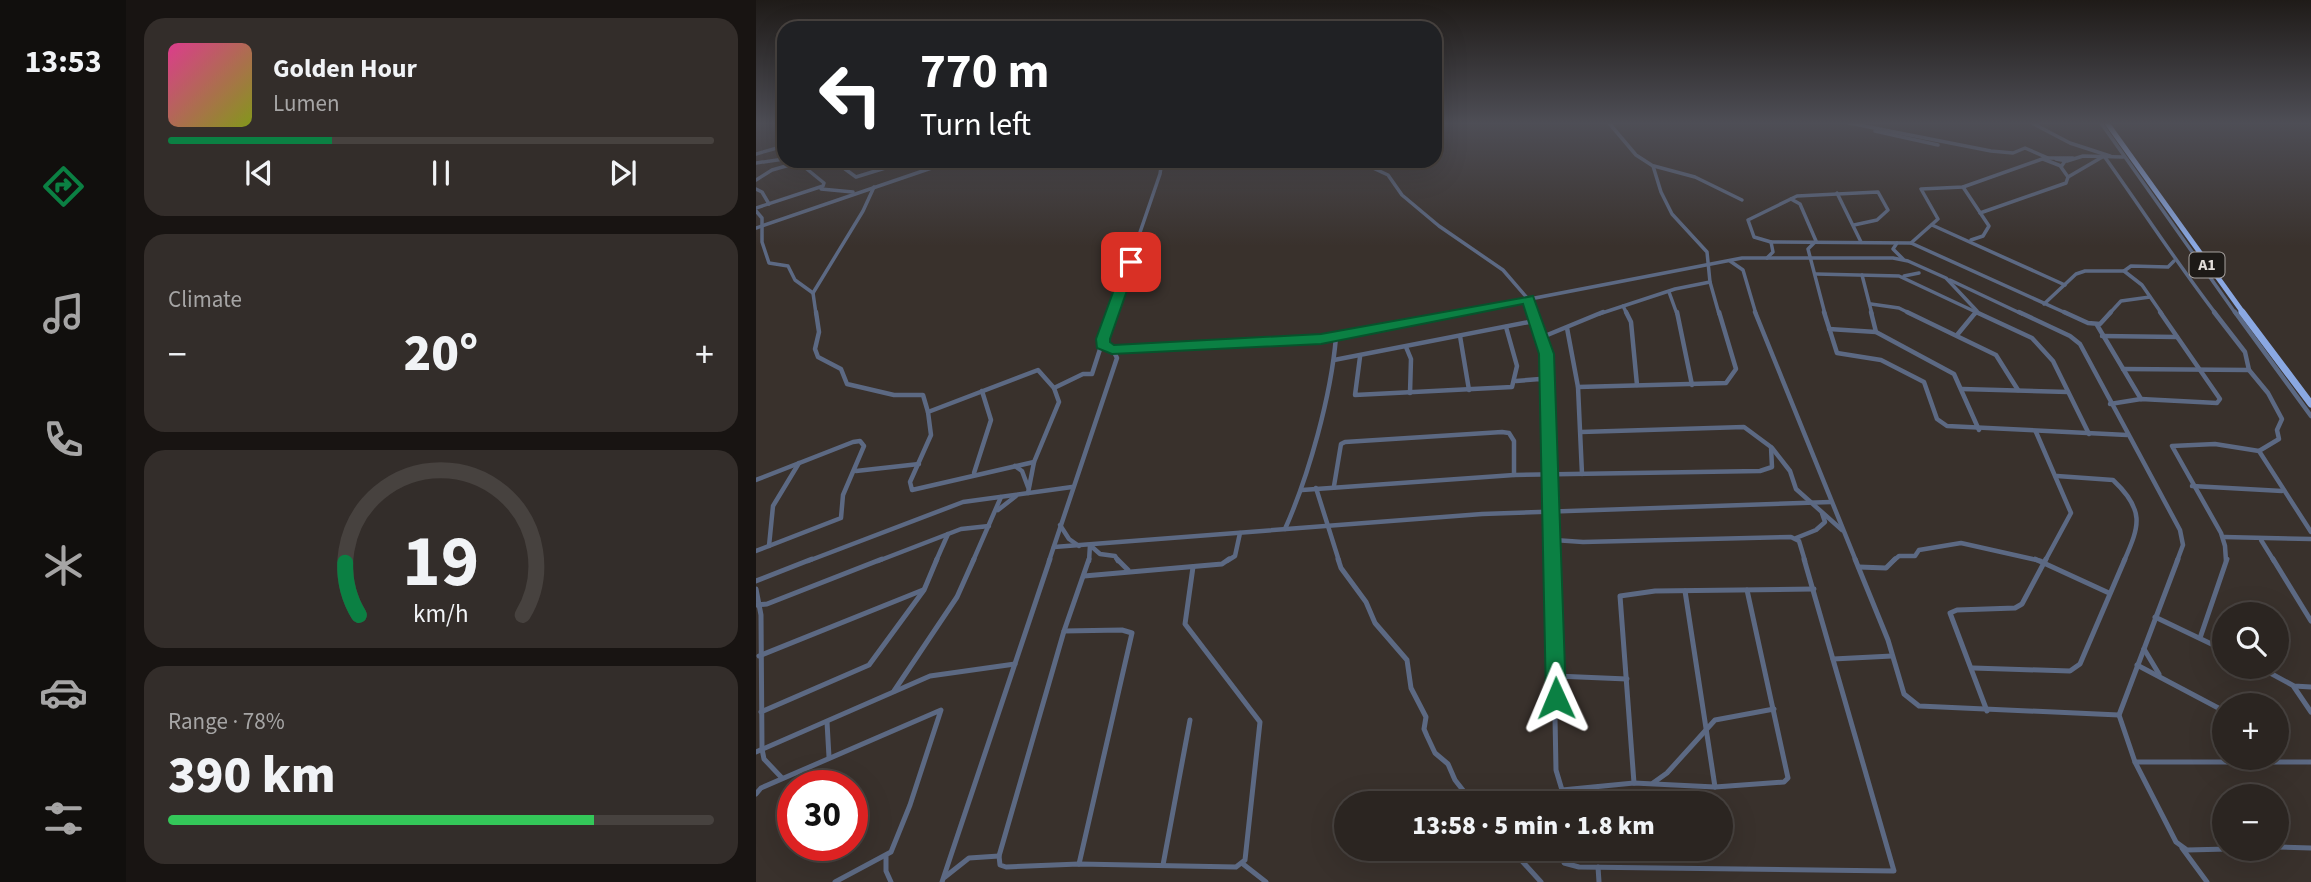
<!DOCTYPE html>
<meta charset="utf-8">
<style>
body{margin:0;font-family:"Source Sans 3",sans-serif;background:#332d2a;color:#f1f3f6;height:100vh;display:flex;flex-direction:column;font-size:26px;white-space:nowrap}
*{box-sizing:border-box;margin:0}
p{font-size:23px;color:#a6a5a5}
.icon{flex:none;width:38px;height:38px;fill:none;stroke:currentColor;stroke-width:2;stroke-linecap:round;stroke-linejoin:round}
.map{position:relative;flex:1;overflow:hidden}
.side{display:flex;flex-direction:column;gap:18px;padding:18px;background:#181412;width:630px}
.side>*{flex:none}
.top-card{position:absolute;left:21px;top:21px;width:665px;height:147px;border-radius:21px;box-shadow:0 7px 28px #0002,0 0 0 2px #47423f;background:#202124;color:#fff;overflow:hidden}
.fabs{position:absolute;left:1456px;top:602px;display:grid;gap:14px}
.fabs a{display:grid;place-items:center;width:77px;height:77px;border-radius:50%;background:#2b2521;box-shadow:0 7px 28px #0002,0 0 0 2px #47423f;font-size:35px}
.speed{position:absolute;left:21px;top:770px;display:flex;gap:14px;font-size:35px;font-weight:700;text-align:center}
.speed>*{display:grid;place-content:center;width:91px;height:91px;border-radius:50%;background:#2b2521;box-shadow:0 7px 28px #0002,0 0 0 2px #47423f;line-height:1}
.speed .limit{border:10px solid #d22;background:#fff;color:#111}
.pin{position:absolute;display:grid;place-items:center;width:60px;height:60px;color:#fff;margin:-30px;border-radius:14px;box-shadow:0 4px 10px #0006}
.me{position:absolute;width:77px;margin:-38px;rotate:359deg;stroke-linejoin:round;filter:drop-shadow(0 0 5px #0008)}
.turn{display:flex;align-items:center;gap:24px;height:147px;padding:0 28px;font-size:32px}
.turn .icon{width:91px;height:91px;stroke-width:2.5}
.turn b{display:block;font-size:49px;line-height:60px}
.big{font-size:52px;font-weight:800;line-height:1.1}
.side .card{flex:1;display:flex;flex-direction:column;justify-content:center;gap:10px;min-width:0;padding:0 24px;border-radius:21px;background:#332d2a}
.side .dial{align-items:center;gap:0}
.dial svg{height:182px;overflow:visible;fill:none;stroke:#47423f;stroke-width:7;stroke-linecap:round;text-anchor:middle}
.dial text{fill:#f1f3f6;stroke:none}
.song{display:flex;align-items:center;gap:21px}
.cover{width:84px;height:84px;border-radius:10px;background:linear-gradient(135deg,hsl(330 70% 55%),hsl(70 70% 35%))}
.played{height:7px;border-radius:4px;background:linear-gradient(90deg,#0b8043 30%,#47423f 30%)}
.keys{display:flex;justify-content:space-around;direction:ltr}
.heat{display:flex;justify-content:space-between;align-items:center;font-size:38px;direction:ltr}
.charge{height:10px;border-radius:5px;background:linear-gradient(90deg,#34c759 78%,#47423f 0)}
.trip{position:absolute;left:578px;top:791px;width:399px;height:70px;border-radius:35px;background:#2b2521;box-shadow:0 7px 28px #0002,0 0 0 2px #47423f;font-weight:800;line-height:70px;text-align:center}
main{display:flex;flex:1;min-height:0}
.tabs{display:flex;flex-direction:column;width:126px;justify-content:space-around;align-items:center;background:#110f0d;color:#a6a5a5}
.tabs .icon{width:49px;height:49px}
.tabs .selected{color:#0b8043}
.tabs b{font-size:32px;color:#f1f3f6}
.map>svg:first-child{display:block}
</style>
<main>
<nav class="tabs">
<b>13:53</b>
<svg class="icon selected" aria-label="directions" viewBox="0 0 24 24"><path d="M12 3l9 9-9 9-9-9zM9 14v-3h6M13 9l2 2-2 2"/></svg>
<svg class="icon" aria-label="music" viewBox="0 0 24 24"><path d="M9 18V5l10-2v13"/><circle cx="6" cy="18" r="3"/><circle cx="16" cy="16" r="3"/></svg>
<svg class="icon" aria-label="phone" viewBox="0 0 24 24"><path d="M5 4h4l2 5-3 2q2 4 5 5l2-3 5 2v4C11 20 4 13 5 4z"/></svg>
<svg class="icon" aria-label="climate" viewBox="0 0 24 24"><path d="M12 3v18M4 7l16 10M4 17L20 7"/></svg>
<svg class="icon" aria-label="car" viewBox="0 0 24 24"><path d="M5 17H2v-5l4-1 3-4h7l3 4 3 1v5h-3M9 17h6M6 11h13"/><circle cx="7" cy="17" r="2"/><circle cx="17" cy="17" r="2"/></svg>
<svg class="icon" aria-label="filters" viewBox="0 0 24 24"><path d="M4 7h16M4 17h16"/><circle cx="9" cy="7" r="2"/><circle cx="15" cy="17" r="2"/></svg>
</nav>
<section class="side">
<div class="card">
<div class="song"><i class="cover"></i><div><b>Golden Hour</b><p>Lumen</p></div></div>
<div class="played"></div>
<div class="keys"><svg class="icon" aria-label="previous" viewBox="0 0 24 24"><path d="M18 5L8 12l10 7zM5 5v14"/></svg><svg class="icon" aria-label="pause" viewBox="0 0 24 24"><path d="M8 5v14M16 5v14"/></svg><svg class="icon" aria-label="next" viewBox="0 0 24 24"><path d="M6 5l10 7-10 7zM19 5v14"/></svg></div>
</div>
<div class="card"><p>Climate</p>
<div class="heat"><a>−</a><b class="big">20°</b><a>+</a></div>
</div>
<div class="card dial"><svg viewBox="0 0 100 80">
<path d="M14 69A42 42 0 1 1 86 69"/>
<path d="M14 69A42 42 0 0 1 8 46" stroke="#0b8043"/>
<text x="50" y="56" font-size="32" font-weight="700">19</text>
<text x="50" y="72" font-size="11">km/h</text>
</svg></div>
<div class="card"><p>Range · 78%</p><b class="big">390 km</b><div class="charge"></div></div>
</section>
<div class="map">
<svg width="1555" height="882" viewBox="0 0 1555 882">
<rect width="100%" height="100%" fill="#39312c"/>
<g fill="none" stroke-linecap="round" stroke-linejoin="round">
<g stroke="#5c6983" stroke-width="3.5">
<polyline points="853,123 880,155 897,166 905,192 916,214 951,252 954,282 963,314"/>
<polyline points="1093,123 1235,151 1257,153 1269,148 1292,158"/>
<polyline points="1276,123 1314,143 1354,156"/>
<polyline points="1345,123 1480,314"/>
<polyline points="1119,131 1182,145"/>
<polyline points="0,154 28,146"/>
<polyline points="1287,159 1305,166"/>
<polyline points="1300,159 1311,161 1327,156 1367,157"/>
<polyline points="81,161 90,165 101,161"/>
<polyline points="602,161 632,175 646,195 683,226 747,270 772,299 777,314"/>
<polyline points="0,163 28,159"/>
<polyline points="90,165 89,169 100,177 152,161"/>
<polyline points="898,166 939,177 986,200"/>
<path d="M1312 177 1348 156C1386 209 1420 262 1460 314"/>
<polyline points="0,180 16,170 44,162"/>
<polyline points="1207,187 1233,226 1227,236 1215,240"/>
<polyline points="0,189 6,192 13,204"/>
<polyline points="65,189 97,192"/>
<polyline points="1081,193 1105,242"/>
<polyline points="1035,199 1044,204 1060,241 1052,249 1069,314"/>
<polyline points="0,208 67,186 68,183 41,161"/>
<polyline points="0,211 6,218 6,242 13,263 32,266 39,280 57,293"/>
<polyline points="1224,213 1310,183 1312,177 1305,167 1309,161"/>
<polyline points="1098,225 1121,220 1132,210 1122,192 1041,196 992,220 998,237 1015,242 1155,243 1312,314"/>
<polyline points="1176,225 1309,285"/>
<polyline points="0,228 196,161"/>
<polyline points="1141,243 1137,249 1147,259"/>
<polyline points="1155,243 1182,219 1165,189 1207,187 1289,158 1317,158"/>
<polyline points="1011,258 1017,252 1015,242"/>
<polyline points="974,261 987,270 1000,314"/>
<polyline points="1368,271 1375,266 1412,267 1418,261"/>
<polyline points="1060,274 1143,276 1224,314"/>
<polyline points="1106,275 1116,314"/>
<polyline points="1148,276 1163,273"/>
<polyline points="1194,280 1266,314"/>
<polyline points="913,292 921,314"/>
<polyline points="1115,304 1143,308 1155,314"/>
<polyline points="1288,304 1320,274 1329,271 1368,271 1386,285 1406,314"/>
<polyline points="867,306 871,314"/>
<polyline points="60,314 57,293 107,211 118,187"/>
<polyline points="356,314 404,174 406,161"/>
<polyline points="696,314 986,258 1137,258 1152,261 1190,278 1221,311 1219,314"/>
<polyline points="843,314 919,289 954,282"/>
<polyline points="1353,314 1365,301 1394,297"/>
</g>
<g stroke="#5c6983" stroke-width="4.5">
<polyline points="60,312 63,332 59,349 62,357 85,369 91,384 138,395 167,395 172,412"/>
<polyline points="776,312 790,354 797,561"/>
<polyline points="870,312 875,322 881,385"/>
<polyline points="921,312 936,385"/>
<polyline points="999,312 1100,561"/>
<polyline points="1068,312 1081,353 1125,360 1168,382 1181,419 1191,426 1371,435"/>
<polyline points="1115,312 1120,332"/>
<polyline points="1151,312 1240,355 1262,390"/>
<polyline points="1220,312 1276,338 1297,361 1333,434"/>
<polyline points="1263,312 1314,336 1324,344 1424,530 1427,545 1421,561"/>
<polyline points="1308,312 1332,323 1344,324 1355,312"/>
<polyline points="1479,312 1555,416"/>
<polyline points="1341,325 1385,399"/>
<polyline points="811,328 822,387 826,474"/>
<polyline points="1073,329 1120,332 1198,374 1223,430"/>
<polyline points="1201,335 1220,312"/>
<polyline points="704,336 713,390"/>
<polyline points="1346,336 1421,337"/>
<polyline points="784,338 847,312"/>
<polyline points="346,345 366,349 565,339 705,312"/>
<polyline points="650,347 655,359 654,393"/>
<polyline points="604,357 599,395 756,387 761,366 750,327"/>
<polyline points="578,360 778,321"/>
<polyline points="1367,369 1493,370 1489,352 1458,312"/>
<polygon points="282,370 298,388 303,402 278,462 156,490 154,482 175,435 172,412"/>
<polyline points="1493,370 1512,393 1526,419 1521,430 1523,439 1503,451"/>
<polyline points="760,381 784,379 791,383"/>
<polyline points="822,387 970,383 980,369 963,312"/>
<polyline points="298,388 327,374 336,374 356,312"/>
<polyline points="1206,389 1312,392"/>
<polyline points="1354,404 1385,399 1461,403 1464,399 1404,312"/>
<polyline points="1280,432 1315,513 1289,561"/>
<polyline points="1016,448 1034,471 1040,489 1086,530"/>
<polyline points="259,466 266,471 272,487"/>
<polyline points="100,471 163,464"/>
<polyline points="218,473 235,420 226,391"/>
<path d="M1301 476 1357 480C1389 510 1384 525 1368 561"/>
<polyline points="0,480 97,442 104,441 108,446 87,495 85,518 0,551"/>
<polyline points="578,486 585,444 589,442 746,432 753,433 758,441 758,475"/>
<polyline points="1436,486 1526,491"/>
<polyline points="560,488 583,561"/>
<polyline points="546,490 758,475 1004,471 1016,467 1015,447 988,427 825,432"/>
<polyline points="272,493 278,462"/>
<polyline points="242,510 260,496"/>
<polyline points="304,525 313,539 323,546"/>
<path d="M529 529C553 475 575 396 580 337"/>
<polyline points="1468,537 1555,539"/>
<polyline points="1040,538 1060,530 1069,522 1066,513"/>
<polyline points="798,540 827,542 1035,537 1043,541 1049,561"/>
<polyline points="1505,540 1518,561"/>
<polyline points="13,546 17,506 43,463"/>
<polyline points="335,546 344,554 359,556 362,561"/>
<polyline points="298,547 726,514 1075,502"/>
<polyline points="52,561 207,502 316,487"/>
<polyline points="122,561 205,529 233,526"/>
<polyline points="180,561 192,534"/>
<polyline points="217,561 245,497"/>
<polyline points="293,561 361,358 357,350"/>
<polyline points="333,561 334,545"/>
<polyline points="471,561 479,556 484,533"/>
<polyline points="1137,561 1143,556 1159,556 1163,550 1205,543 1285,561"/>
<polyline points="1470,561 1469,546 1465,533 1416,446 1459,444 1503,451 1555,532"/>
</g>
<g stroke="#5c6983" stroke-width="5">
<polyline points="333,559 308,631 243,856 244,865 250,867 323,864 480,867 489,860 504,722 429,624 437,567"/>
<polyline points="361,559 372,570"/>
<polyline points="582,559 585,568 610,602 619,623 651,660 655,688 670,717 668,729 671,736 679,753 692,764 699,780 717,803"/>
<polyline points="796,559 800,770 806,790 806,803"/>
<polyline points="1099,559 1132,640 1148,694 1163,706 1363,715"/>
<polyline points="1279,559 1353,593"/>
<polyline points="1422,559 1363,715 1379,762 1420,842 1431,850 1472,849"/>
<polyline points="1517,559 1555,621"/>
<polyline points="1103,567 1130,568 1139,559"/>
<polyline points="328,576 466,564 473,559"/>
<polyline points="0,581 56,559"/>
<polyline points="0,589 5,615 6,749 8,759 26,778"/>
<polyline points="929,591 959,787"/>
<polyline points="0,605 11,604 126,559"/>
<polyline points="1399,617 1468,650"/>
<polyline points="308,631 366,630 376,633 323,864"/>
<polyline points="1444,638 1471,559"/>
<polyline points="1388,649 1403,674"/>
<polyline points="3,656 167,590"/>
<polyline points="1077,659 1136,656"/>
<polyline points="1381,665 1468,711"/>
<polyline points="1503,667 1538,686 1555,687"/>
<polyline points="1217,668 1314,671 1324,664 1369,559"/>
<polyline points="800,676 871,679"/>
<polyline points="1538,687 1555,712"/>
<polyline points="138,691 201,597 218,559"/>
<polyline points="1231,711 1194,613 1201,610 1259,608 1266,604 1290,559"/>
<polyline points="5,712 113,665 168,590 181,559"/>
<polyline points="71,722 73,757"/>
<polyline points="0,752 174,676 259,664"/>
<polyline points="1379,762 1555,762"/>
<polyline points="878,783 864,596 899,591 1058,589"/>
<polyline points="897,783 911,773 959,720 1018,709"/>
<polyline points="806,790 878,783 959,787 1028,782 1032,778 991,590"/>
<polyline points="0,794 5,788 185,710 154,805 135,852 79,882"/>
<polyline points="773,803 778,800 806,799"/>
<polyline points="1521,847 1555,848"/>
<polyline points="1426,848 1451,882"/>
<polyline points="755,849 785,882"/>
<polyline points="806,849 808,863 823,867 1138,871 1048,559"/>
<polyline points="130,857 130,871 135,882"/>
<polyline points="487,864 510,882"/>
<polyline points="407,865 434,720"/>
<polyline points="842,867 843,882"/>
<polyline points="189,877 213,858 243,856"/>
<polyline points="186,882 294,559"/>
</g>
<polyline stroke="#8aa8e2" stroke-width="5" points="1351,123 1488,314"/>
<polyline stroke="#8aa8e2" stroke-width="7" points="1486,312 1555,404"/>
</g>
<linearGradient id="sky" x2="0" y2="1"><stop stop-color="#1f1b18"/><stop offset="0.5" stop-color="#4e4e56"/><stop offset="1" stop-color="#4e4e56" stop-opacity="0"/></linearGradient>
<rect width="1555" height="246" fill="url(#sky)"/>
<polygon fill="#0b8043" stroke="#07532c" stroke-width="2" points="375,258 381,262 354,339 354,342 358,345 565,334 777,296 798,354 810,698 807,704 800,707 793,704 790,698 783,354 767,304 565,344 356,354 341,348 340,339 368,262"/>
<g text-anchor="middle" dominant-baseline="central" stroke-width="7" stroke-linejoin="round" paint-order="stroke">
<rect fill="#1d1a17" stroke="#a7a29f" stroke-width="2" x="1433.5" y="252.5" width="35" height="25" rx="5"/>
<g font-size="16" font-weight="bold" fill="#e2ddd9">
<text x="1451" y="265">A1</text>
</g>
</g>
</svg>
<div class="fabs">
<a><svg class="icon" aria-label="search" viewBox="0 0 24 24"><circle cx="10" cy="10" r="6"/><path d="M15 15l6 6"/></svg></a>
<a>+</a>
<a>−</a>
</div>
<div class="speed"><div class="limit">30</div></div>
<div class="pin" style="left:375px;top:262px;background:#d93025"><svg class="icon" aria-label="arrive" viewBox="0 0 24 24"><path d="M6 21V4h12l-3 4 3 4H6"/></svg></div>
<svg class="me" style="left:800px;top:698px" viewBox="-20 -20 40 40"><path d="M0-17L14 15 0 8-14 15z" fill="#0b8043" stroke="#fff" stroke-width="4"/></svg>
<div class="trip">13:58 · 5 min · 1.8 km</div>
<div class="top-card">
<div class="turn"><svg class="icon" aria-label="left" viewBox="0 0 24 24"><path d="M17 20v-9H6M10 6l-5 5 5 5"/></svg><div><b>770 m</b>Turn left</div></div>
</div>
</div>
</main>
